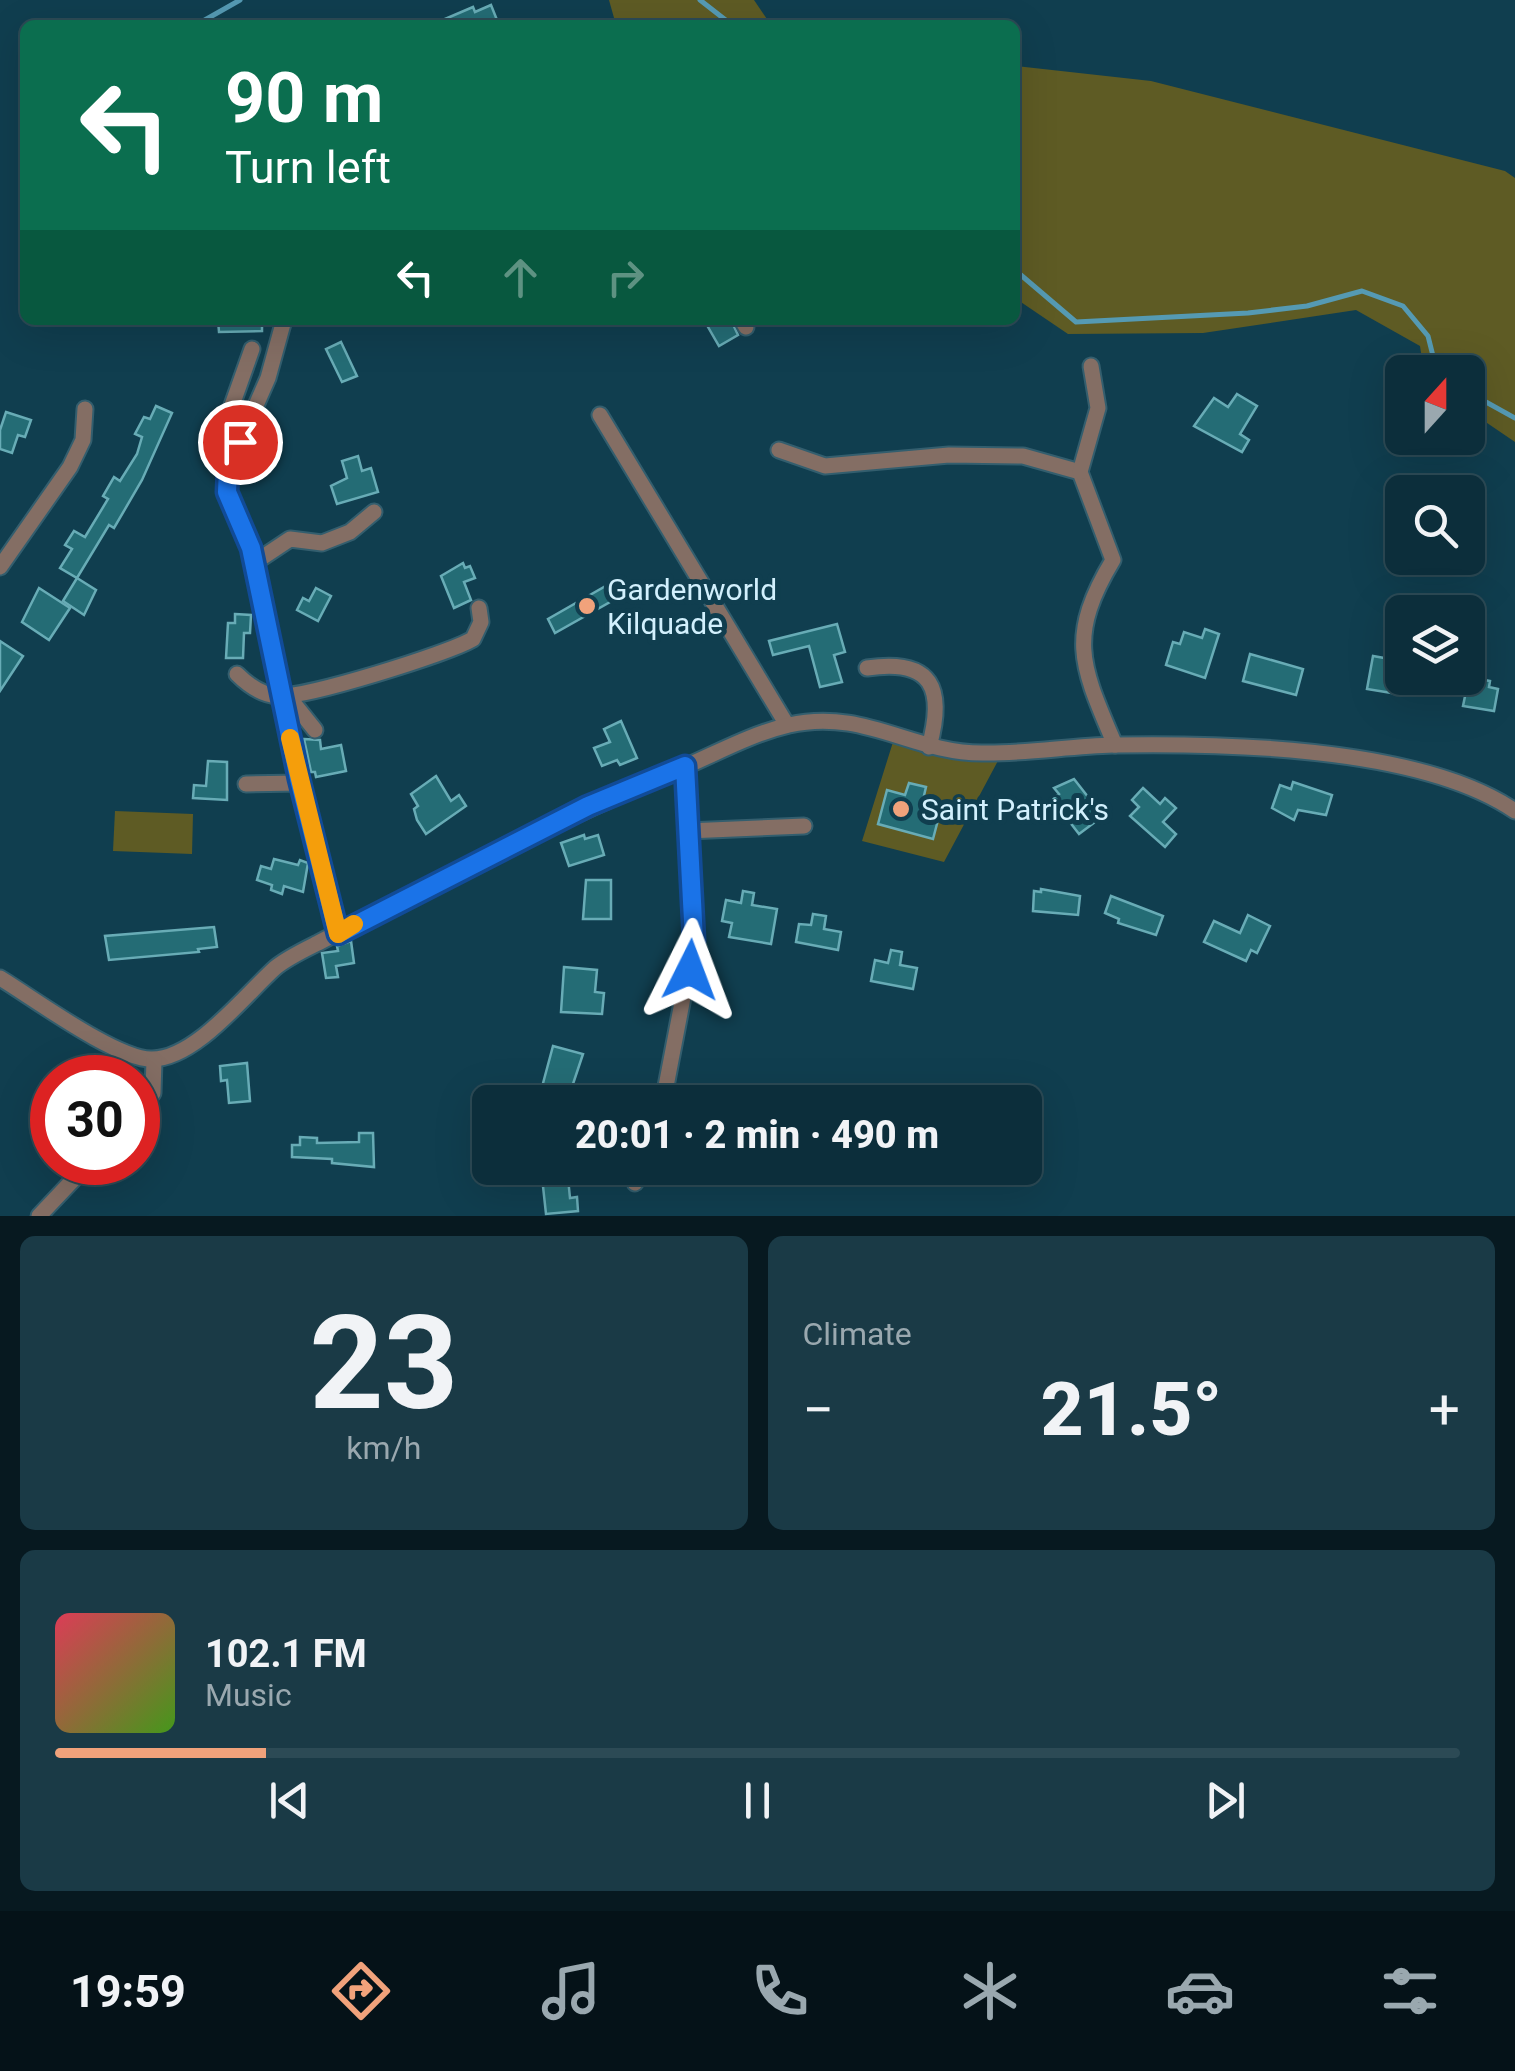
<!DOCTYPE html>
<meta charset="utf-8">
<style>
body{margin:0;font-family:Roboto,sans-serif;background:#1a3a46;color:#f1f3f6;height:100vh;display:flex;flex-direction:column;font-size:38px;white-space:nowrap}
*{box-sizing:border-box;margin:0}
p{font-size:32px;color:#9aa8af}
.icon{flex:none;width:55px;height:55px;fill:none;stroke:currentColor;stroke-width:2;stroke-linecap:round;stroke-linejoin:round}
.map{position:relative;height:1216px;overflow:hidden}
.side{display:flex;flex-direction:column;gap:20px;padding:20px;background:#071920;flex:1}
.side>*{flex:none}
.banner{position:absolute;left:20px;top:20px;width:1000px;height:305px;border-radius:15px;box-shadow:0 10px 40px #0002,0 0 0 2px #2c4a55;background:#0b6e4f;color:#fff;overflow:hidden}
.needle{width:65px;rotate:21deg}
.fabs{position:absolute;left:1385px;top:355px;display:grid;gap:20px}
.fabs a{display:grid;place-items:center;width:100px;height:100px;border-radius:15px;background:#0c2e3b;box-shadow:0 10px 40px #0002,0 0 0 2px #2c4a55;font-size:50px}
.speed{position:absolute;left:30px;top:1055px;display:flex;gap:20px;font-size:50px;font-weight:700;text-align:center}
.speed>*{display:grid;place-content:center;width:130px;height:130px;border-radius:50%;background:#0c2e3b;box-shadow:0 10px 40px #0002,0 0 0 2px #2c4a55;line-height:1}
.speed .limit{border:15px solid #d22;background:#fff;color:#111}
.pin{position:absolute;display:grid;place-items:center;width:85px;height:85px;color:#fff;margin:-42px;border:5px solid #fff;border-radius:50%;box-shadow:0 2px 10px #0007}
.me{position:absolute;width:110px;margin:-55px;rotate:3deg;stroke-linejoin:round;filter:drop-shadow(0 0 8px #0008)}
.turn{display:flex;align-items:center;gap:35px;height:210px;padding:0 40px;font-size:45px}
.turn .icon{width:130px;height:130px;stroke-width:2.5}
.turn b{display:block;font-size:70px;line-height:85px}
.lanes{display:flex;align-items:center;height:95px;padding:0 40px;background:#0003;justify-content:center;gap:50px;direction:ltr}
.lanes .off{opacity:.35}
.big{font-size:75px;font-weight:800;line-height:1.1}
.side .widget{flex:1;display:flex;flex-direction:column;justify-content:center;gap:15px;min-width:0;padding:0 35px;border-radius:15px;background:#1a3a46}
.side .dial{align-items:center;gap:0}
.dial b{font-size:130px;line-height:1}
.song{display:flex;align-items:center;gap:30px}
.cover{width:120px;height:120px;border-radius:15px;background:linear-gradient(135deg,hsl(350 70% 55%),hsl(100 70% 35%))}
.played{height:10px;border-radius:5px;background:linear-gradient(90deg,#f1a27b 15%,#2c4a55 15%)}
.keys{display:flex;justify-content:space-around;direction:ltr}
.heat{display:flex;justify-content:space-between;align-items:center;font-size:55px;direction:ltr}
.side .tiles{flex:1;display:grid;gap:20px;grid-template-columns:1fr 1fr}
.widget:last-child{grid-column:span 2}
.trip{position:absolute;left:472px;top:1085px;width:570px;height:100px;border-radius:15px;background:#0c2e3b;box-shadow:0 10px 40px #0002,0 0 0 2px #2c4a55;font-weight:800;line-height:100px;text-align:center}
.tabs{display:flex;height:160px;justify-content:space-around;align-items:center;background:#051218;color:#9aa8af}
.tabs .icon{width:70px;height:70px}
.tabs .on{color:#f1a27b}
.tabs b{font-size:45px;color:#f1f3f6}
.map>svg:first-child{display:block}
</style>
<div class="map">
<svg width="1515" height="1216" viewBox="0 0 1515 1216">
<rect width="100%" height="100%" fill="#103e4f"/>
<g fill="#5e5b24">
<polygon points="609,0 754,0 771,25 616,25"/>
<polygon points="1015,66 1151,81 1505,171 1515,178 1515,442 1468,410 1468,372 1424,372 1420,346 1356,310 1203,333 1068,334 1015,298"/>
<polygon points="893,742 926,753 1000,757 944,862 862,841"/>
<polygon points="115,811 193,814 192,854 113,851"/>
</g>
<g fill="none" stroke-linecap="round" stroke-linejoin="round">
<g stroke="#559ab3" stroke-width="5">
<polyline points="700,0 732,25"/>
<polyline points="196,25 240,0"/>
<polyline points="1015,270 1076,322 1248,313 1307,306 1362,291 1403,306 1428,336 1437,372"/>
<polyline points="1468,392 1515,418"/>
</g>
</g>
<g fill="#246c75" stroke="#68acb6" stroke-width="2.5">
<polygon points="491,5 499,25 431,25 473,7 475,12"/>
<polygon points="218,320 262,320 262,331 219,332"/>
<polygon points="704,320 731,320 738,335 719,346"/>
<polygon points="341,342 357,376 342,382 326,349"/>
<polygon points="1237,394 1257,406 1240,434 1249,440 1242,452 1194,426 1214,398 1228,407"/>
<polygon points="156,406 172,413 142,480 114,528 109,525 77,578 60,568 72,549 65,545 74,531 85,537 108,499 103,496 114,477 120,481 137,454 142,437 135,434 144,417 150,419"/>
<polygon points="6,412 31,420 25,437 18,435 12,453 0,449 0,430"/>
<polygon points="358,456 362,471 371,468 378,492 337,504 331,486 347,478 342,461"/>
<polygon points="463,563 465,568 470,566 475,578 464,582 471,600 454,608 441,576"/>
<polygon points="77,578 96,590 84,615 63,601"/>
<polygon points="618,579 626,593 555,633 548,619"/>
<polygon points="39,588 70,608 49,640 22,622"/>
<polygon points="316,588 331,596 318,621 297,610 303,598 309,601"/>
<polygon points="235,614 251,615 250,633 244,633 243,658 226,658 228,623 235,623"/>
<polygon points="837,624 845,652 834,655 842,682 820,687 809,646 773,655 769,641"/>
<polygon points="1205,629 1219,634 1205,678 1166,665 1173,642 1180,644 1184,632 1202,638"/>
<polygon points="0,641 23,656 0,691"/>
<polygon points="1250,654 1303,669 1296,695 1243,681"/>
<polygon points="1391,655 1402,658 1402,678 1407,678 1404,695 1367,689 1373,656 1390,659"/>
<polygon points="1469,677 1490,681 1489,687 1498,689 1494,711 1463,706"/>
<polygon points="621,721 637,758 620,765 617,760 602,766 594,748 610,742 604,729"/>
<polygon points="304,739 320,740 321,749 341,745 346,771 316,777 315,772 311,772"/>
<polygon points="208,761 227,762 227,800 193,798 194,785 206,786"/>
<polygon points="436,776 451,801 459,795 466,806 426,834 417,820 414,809 418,806 411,794"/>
<polygon points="1074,779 1103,816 1079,834 1052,799 1059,794 1054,788"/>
<polygon points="1293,782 1332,795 1326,815 1298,810 1294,820 1272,808 1280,785 1291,789"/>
<polygon points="909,783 926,787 923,800 942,805 933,839 878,824 887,790 905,795"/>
<polygon points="1143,788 1160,804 1165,798 1176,808 1163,822 1176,834 1165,847 1130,816 1139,807 1132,800"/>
<polygon points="584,835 585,839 598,835 604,855 569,866 561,843"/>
<polygon points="274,859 298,865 300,860 308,863 303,892 284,886 282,894 271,890 272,885 257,880 261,866 271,869"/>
<polygon points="586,880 611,880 611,919 583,919"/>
<polygon points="1041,889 1080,896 1078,915 1033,911 1034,891 1041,892"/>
<polygon points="743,891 754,893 752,905 777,909 771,944 729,937 732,923 722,921 726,900 741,903"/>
<polygon points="1111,896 1163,916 1156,935 1118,923 1119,919 1105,913"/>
<polygon points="813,914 826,916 824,929 841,932 838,950 796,942 799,924 811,925"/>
<polygon points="1248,915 1270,926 1257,953 1251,950 1246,961 1204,942 1214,921 1240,933"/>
<polygon points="214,927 217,947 198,949 199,952 109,960 105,936"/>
<polygon points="351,941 354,963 336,966 338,977 326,978 322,953 338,951 337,946"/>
<polygon points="891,950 902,952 900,965 917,968 913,989 871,981 875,960 888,963"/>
<polygon points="564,967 597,970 595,992 604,993 602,1014 561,1012"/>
<polygon points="553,1046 583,1054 567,1102 538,1102"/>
<polygon points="247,1063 250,1101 229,1103 227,1080 221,1081 220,1066"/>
<polygon points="359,1133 373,1133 374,1167 332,1163 332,1159 292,1157 292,1145 300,1145 300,1137 317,1138 317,1143 359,1142"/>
<polygon points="541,1168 567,1168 570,1198 577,1197 578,1211 546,1214"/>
</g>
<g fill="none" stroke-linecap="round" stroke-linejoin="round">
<defs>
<g id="minor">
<polyline points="284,320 268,378 228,469 227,493 251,549 299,779 338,934"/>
<polyline points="742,320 746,327"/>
<polyline points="600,415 787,725"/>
<path d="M779 450 825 466 949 455 1023 456 1080 472 1113 560C1066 638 1082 667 1115 745"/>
<polyline points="230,465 219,442 252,349"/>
<polyline points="1080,472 1098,408 1091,366"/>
<polyline points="254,563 290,539 322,543 350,532 374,512"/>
<polyline points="0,567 70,467 83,440 85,409"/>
<path d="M867 668C933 658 945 689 929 747"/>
<path d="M237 674C248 685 262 695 278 696 306 698 447 654 473 639L481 622 479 608"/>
<polyline points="287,695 315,730"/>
<polyline points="246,784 300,783"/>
<polyline points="687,831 804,826"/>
<path d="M0 978C33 998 117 1060 152 1059 195 1059 244 996 275 968 287 958 304 950 318 943 437 880 558 821 682 768 717 753 751 734 789 725 864 708 912 753 982 753 1025 754 1070 746 1113 745 1226 743 1421 747 1515 811"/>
<polyline points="663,1102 694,940 685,767"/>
<polyline points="138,1113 153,1093 154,1060"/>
<polyline points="635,1183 643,1168"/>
<polyline points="39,1216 90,1162"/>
</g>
</defs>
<use href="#minor" stroke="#335e6e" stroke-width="19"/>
<use href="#minor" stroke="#846e64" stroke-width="15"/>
</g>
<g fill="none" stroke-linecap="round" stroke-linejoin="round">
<defs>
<polyline id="route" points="240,442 228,469 227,492 251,548 299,779 338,934 588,806 685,766 694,940 690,970"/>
</defs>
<use href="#route" stroke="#114b97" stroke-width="25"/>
<use href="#route" stroke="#1a73e8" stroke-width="18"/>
<polyline stroke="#f59e0b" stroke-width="18" points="290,738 338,934 354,924"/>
</g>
<g fill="#f1a27b" stroke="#103e4f" stroke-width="4">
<circle cx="587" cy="606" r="10"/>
<circle cx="901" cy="809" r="10"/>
</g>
<g text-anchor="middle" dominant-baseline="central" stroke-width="10" stroke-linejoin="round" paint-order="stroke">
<g font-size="30" fill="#d2f0fd" stroke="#103e4f" text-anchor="start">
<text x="607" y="589">Gardenworld<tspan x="607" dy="34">Kilquade</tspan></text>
<text x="921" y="809">Saint Patrick's</text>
</g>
</g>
</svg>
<div class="fabs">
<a><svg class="needle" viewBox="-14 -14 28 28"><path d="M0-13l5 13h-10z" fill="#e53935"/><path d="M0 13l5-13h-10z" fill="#9aa8af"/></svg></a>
<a><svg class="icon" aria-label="search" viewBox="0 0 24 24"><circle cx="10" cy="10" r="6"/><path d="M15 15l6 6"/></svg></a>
<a><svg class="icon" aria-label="layers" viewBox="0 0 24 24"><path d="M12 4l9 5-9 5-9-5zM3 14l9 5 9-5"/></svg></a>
</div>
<div class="speed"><div class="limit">30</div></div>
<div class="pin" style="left:240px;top:442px;background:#d93025"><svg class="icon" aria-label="arrive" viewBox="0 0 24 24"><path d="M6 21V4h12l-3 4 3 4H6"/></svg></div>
<svg class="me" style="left:690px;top:970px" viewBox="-20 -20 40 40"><path d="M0-17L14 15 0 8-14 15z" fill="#1a73e8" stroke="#fff" stroke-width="4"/></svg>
<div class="trip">20:01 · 2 min · 490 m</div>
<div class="banner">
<div class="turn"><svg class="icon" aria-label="left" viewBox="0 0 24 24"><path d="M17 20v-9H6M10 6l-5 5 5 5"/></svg><div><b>90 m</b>Turn left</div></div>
<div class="lanes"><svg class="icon" aria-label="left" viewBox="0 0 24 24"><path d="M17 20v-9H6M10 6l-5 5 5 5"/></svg><svg class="icon off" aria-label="ahead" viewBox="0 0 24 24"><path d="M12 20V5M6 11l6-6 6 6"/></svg><svg class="icon off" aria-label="right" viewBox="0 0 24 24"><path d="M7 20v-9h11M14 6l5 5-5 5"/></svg></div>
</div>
</div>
<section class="side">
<div class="tiles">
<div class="widget dial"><b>23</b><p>km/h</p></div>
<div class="widget"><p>Climate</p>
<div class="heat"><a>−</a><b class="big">21.5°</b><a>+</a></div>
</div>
<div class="widget">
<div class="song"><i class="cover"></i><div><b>102.1 FM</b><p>Music</p></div></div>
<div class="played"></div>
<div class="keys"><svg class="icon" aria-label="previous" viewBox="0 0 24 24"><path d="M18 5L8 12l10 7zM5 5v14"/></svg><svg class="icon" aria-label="pause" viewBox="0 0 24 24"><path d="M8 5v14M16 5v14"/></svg><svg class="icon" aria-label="next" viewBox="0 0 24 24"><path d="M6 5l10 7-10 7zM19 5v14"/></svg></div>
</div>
</div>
</section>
<nav class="tabs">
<b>19:59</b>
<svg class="icon on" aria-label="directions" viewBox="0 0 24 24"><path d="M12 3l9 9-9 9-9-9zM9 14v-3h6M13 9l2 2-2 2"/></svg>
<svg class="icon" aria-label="music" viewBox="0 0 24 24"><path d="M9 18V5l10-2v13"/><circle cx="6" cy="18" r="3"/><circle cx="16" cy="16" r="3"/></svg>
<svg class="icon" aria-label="phone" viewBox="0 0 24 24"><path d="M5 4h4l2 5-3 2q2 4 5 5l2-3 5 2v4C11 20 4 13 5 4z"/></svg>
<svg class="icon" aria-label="climate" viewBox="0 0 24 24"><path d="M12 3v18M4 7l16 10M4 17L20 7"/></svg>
<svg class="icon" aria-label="car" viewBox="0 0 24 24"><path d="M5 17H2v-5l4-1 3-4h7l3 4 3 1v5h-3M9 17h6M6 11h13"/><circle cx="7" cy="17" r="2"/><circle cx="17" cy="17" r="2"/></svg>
<svg class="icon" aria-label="filters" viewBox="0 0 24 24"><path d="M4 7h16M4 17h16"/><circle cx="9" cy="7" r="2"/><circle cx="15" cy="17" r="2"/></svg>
</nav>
